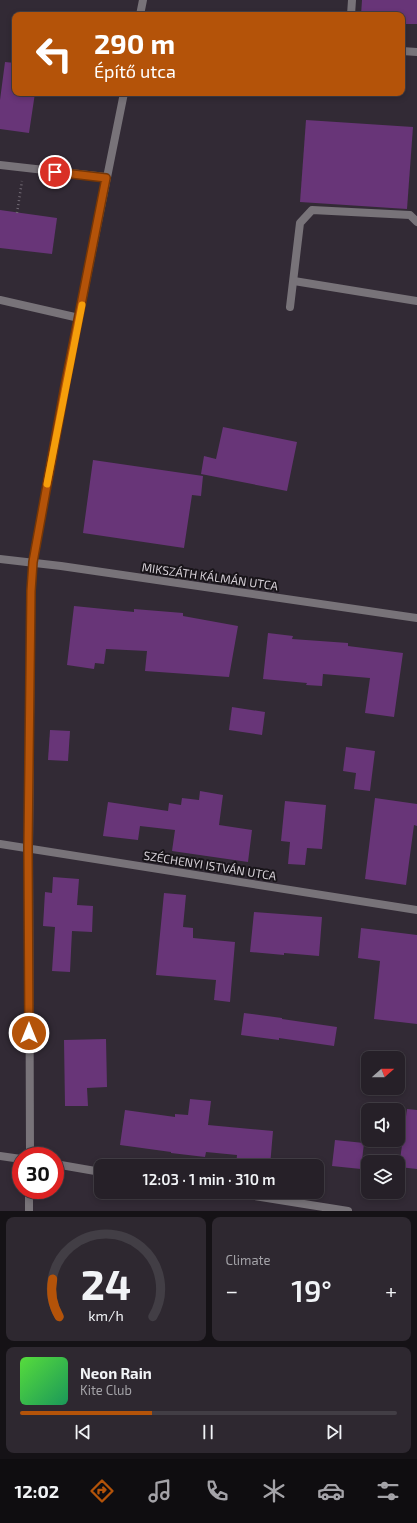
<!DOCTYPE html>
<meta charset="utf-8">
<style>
body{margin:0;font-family:"Exo 2",sans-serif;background:#2e2830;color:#f1f3f6;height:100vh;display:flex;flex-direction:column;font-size:15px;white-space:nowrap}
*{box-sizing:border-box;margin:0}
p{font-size:13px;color:#a4a3a8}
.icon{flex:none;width:22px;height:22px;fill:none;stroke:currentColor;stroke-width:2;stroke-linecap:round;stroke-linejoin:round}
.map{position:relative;height:1211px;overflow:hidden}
.panel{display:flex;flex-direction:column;gap:6px;padding:6px;background:#151216;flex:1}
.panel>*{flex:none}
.banner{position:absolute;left:12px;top:12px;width:393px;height:84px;border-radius:8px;box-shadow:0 2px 6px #0003,0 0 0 1px #423e45;background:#b45309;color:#fff;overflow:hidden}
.needle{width:26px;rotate:69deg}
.controls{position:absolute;left:361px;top:1051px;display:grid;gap:8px}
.controls a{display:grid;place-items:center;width:44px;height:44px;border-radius:8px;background:#262028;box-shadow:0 2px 6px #0003,0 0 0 1px #423e45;font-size:20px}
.speed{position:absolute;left:12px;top:1147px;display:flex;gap:8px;font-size:20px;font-weight:700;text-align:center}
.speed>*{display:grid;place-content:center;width:52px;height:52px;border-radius:50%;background:#262028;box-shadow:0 2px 6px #0003,0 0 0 1px #423e45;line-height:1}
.speed .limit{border:6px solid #d22;background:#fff;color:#111}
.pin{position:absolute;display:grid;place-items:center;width:34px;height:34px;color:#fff;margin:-17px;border:2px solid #fff;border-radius:50%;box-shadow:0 1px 4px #0007}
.me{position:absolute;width:44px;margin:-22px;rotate:0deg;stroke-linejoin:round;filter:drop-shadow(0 0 3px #0008)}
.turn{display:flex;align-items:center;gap:14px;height:84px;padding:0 16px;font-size:18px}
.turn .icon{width:52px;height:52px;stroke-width:2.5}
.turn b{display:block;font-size:28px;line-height:34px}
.big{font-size:30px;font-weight:600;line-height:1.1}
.panel .card{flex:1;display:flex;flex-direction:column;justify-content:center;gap:6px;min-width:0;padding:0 14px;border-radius:8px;background:#2e2830}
.panel .dial{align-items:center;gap:0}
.dial svg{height:104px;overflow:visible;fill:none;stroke:#423e45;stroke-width:7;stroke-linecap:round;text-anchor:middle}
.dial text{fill:#f1f3f6;stroke:none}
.song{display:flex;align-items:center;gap:12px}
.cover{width:48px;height:48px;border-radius:6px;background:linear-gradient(135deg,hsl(110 70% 55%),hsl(150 70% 35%))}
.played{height:4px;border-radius:2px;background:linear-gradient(90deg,#b45309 35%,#423e45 35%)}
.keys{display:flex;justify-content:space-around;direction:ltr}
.heat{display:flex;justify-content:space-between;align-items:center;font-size:22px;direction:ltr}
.panel .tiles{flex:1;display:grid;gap:6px;grid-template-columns:1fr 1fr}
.card:last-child{grid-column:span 2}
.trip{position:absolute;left:94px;top:1159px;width:230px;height:40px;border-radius:8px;background:#262028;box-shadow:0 2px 6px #0003,0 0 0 1px #423e45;font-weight:600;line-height:40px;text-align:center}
.dock{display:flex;height:64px;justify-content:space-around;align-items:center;background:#0f0d10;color:#a4a3a8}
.dock .icon{width:28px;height:28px}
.dock .selected{color:#b45309}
.dock b{font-size:18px;color:#f1f3f6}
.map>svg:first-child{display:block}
</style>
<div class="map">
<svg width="417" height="1211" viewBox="0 0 417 1211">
<rect width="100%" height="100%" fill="#322a35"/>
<g fill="#683578">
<polygon points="362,0 417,0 417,24 402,24 402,15 361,15"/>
<polygon points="5,62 15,63 15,93 35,93 29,133 0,129 0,100"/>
<polygon points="306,120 413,127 407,209 300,202"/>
<polygon points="0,210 57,218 52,254 0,248"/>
<polygon points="223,427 297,442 287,491 201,474 204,456 216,459"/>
<polygon points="93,460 203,476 201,496 192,495 184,548 83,533"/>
<polygon points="74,606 134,612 134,609 183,613 183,616 238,626 229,677 145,671 147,651 106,649 104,664 95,663 94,669 67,665"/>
<polygon points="268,633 293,636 292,639 348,643 348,646 403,653 394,717 365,713 370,678 323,674 322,686 306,685 307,683 263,679"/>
<polygon points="232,707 265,712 262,735 229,730"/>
<polygon points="50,730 70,731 68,761 48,760"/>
<polygon points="346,747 375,751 370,791 354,789 356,773 343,771"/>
<polygon points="200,791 223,795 219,825 252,830 248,862 172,851 175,830 140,826 138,840 103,836 108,802 168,811 169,803 181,805 182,798 199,800"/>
<polygon points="375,798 417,804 417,826 414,825 406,885 365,879"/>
<polygon points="285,801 326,805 322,849 307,848 305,865 288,864 290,842 281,841"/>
<polygon points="53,877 79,879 77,905 93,906 92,932 72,931 70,972 52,971 55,927 43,926 45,892 52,893"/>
<polygon points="164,893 186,895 183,927 193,928 193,938 235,942 230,1002 214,1000 216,980 156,975"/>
<polygon points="254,912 322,917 319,956 284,953 284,955 250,952"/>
<polygon points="361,928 417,935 417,1024 374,1019 380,961 358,958"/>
<polygon points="244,1013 282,1018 282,1019 337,1027 334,1046 279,1038 279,1040 241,1035"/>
<polygon points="106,1039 107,1087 87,1088 88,1106 65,1106 64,1040"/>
<polygon points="190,1099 211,1101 208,1125 273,1131 270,1166 236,1166 237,1155 206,1152 205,1157 171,1153 171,1152 120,1145 125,1110 175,1117 175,1114 188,1115"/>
<polygon points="407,1109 417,1110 417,1169 399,1167"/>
<polygon points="335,1140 364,1143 361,1169 332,1166"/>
</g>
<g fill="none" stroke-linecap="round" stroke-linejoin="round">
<polyline stroke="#716a74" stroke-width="2.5" stroke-dasharray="1 3" stroke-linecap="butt" points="17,213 22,181"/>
<g stroke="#787379" stroke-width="8">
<polyline points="351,15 352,0"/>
<polyline points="402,51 417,52"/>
<polyline points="294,281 417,301"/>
<polyline points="290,307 300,223 312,210 410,215 417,222"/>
</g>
<g stroke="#787379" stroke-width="8">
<polyline points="140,15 143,0"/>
<polyline points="0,165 106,177"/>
<polyline points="0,300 79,318"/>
<polyline points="0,559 61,566 417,618"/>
<polyline points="0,844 417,910"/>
<polyline points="0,1156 21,1159"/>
<polyline points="30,1156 29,848 31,591 33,562 65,386 124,93"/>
<polyline points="55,1164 101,1172"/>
<polyline points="229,1192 348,1211"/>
<polyline points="29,1211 29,1190"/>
</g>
</g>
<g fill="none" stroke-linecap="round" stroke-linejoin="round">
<defs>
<polyline id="route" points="29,1033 28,848 31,591 33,562 65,386 106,178 55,172"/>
</defs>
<use href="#route" stroke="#753606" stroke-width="10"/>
<use href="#route" stroke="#b45309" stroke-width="7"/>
<polyline stroke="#f59e0b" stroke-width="7" points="47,484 82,305"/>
</g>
<g text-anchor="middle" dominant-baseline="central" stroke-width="4" stroke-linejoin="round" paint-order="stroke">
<g font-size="12" fill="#d6d0d7" stroke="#181419">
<text transform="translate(210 576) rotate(8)">MIKSZÁTH KÁLMÁN UTCA</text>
<text transform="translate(210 865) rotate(9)">SZÉCHENYI ISTVÁN UTCA</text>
</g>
</g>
</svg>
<div class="controls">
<a><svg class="needle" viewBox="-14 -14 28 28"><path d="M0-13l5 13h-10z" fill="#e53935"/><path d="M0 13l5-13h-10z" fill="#a4a3a8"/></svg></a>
<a><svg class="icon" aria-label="sound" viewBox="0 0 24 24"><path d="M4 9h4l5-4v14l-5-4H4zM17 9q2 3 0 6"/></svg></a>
<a><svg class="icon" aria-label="layers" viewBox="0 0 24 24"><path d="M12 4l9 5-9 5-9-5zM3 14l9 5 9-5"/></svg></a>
</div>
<div class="speed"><div class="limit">30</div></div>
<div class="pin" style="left:55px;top:172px;background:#d93025"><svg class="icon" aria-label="arrive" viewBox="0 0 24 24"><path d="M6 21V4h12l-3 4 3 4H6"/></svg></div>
<svg class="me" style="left:29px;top:1033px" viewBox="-20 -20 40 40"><circle r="17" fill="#b45309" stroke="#fff" stroke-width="3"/><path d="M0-11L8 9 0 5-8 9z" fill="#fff"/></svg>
<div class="trip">12:03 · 1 min · 310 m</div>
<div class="banner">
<div class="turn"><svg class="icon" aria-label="left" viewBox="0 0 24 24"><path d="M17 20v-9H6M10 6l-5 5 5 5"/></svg><div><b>290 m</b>Építő utca</div></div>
</div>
</div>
<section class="panel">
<div class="tiles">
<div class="card dial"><svg viewBox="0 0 100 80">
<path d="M14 69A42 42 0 1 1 86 69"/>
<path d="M14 69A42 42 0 0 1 9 40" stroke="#b45309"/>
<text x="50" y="56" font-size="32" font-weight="700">24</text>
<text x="50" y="72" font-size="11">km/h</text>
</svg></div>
<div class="card"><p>Climate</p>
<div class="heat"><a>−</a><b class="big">19°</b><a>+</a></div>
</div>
<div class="card">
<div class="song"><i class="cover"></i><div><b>Neon Rain</b><p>Kite Club</p></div></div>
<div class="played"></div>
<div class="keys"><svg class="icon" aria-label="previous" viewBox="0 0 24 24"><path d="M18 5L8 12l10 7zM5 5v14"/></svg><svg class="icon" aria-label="pause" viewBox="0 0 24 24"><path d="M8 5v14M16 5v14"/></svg><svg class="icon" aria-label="next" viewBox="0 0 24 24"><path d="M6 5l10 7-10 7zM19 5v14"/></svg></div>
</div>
</div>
</section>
<nav class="dock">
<b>12:02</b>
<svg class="icon selected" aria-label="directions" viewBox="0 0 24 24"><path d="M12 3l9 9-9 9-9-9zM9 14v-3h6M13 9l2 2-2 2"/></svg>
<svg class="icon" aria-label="music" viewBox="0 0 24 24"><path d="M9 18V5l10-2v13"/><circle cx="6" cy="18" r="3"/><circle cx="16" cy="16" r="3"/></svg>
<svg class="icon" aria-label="phone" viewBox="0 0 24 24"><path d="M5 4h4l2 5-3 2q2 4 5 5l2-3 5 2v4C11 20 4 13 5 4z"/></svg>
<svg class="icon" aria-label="climate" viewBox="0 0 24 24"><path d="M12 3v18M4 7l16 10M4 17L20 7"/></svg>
<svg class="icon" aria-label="car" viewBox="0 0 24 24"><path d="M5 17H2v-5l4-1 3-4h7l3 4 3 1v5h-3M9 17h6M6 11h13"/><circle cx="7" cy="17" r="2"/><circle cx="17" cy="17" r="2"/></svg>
<svg class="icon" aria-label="filters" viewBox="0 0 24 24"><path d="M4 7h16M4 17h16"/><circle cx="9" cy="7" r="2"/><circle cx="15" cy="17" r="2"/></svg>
</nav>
